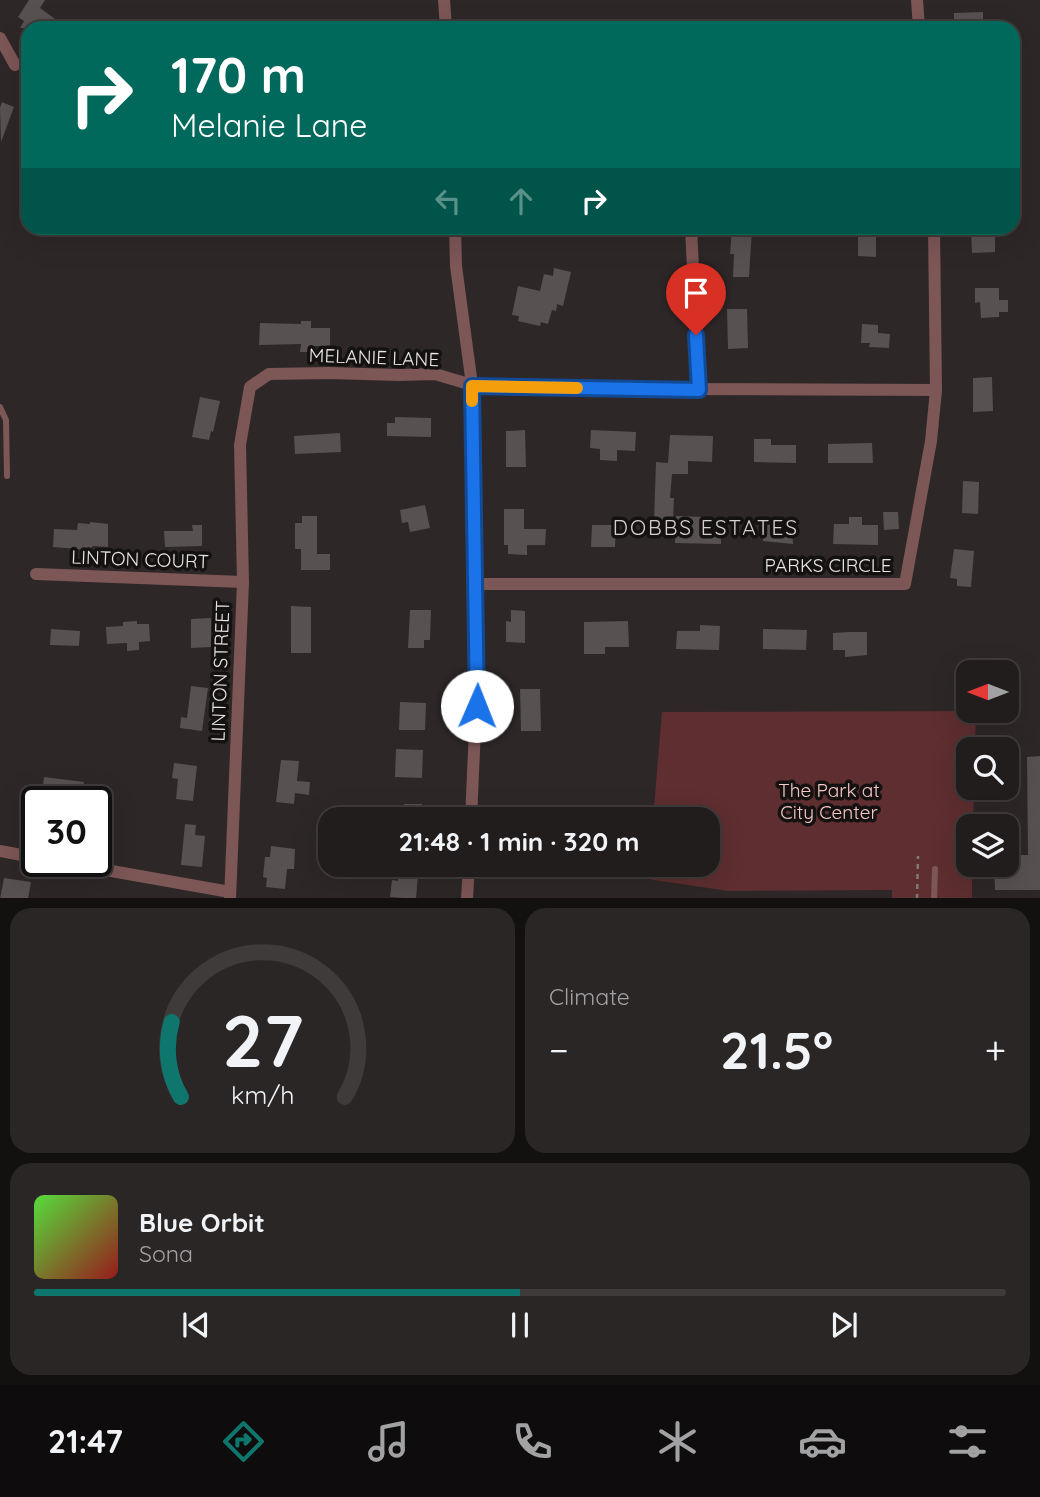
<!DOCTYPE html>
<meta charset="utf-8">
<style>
body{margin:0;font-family:Quicksand,sans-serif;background:#2a2626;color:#f1f3f6;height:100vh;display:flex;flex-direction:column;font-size:26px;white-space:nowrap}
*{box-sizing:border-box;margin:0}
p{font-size:23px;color:#a2a2a4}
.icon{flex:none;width:38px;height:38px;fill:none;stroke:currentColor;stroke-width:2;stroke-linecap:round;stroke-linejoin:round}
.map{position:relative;height:898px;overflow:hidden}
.details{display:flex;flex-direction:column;gap:10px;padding:10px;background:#131010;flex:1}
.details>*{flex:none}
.guide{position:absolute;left:21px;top:21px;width:999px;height:214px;border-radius:21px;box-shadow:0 7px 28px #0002,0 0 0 2px #3f3b3b;background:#00695c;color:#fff;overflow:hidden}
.needle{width:46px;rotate:270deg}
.tools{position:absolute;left:956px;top:660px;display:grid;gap:14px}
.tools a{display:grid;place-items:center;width:63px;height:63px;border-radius:14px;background:#221d1d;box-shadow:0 7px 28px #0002,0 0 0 2px #3f3b3b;font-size:35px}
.speed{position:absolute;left:21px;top:786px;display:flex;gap:14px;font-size:35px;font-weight:700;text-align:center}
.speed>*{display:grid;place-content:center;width:91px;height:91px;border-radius:50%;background:#221d1d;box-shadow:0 7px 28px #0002,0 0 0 2px #3f3b3b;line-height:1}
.speed .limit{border:4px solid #111;border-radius:10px;background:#fff;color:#111}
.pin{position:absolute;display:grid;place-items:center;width:60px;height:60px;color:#fff;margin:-72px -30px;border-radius:50% 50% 50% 0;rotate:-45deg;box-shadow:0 0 7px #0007}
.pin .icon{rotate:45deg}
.me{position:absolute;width:77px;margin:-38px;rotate:1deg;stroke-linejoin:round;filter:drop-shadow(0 0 5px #0008)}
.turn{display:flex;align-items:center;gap:24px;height:147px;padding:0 35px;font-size:32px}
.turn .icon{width:91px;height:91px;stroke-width:2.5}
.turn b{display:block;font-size:49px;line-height:60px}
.lanes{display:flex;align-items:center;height:66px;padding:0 35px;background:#0003;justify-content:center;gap:35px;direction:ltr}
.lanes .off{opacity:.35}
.big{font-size:52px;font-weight:700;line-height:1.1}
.details .card{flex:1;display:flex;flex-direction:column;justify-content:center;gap:10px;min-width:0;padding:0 24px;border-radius:21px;background:#2a2626}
.details .dial{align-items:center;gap:0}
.dial svg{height:182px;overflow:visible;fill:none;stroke:#3f3b3b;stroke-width:7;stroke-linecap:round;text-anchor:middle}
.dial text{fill:#f1f3f6;stroke:none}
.song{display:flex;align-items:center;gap:21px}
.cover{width:84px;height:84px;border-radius:10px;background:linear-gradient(135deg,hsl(110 70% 55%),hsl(0 70% 35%))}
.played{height:7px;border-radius:4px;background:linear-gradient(90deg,#0f766e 50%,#3f3b3b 50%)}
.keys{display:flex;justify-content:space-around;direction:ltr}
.heat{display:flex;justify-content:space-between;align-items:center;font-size:38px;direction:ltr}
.details .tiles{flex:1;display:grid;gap:10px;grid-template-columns:1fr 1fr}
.card:last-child{grid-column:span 2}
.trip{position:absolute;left:318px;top:807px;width:402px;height:70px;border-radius:21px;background:#221d1d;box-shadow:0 7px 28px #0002,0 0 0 2px #3f3b3b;font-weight:700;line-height:70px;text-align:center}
.tab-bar{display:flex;height:112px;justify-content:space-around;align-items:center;background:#0e0c0c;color:#a2a2a4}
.tab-bar .icon{width:49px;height:49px}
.tab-bar .current{color:#0f766e}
.tab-bar b{font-size:32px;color:#f1f3f6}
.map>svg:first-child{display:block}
</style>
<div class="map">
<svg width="1040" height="899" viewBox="0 0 1040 899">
<rect width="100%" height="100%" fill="#2e2727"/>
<polygon fill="#5e2e30" points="976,711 975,749 968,749 968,788 974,788 973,826 968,826 968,864 972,865 972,898 892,898 892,890 728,891 648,879 649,865 709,864 709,819 653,819 662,712"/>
<g fill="#585151">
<polygon points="29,0 45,0 40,8 58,21 53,28 20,28 24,21 18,17"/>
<polygon points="983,12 983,24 976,24 976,28 954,28 954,13"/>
<polygon points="2,102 14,107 1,142 0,108"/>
<polygon points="732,228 752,229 749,277 733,277 734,254 730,254"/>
<polygon points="995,229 995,252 972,253 971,230"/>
<polygon points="858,235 876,236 876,257 858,256"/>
<polygon points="554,268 571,272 563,306 557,304 556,311 552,310 548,324 541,322 540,326 518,321 519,316 512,315 518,286 540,291 544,274 553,276"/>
<polygon points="975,288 999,288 999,300 1008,300 1008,312 999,312 999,317 981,318 980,302 975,303"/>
<polygon points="727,309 747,309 748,348 728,349"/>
<polygon points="301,321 311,321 311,328 330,328 330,346 311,346 311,352 300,352 301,344 259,345 260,323 301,324"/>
<polygon points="862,324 878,325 878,333 890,334 889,348 869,347 870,343 861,343"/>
<polygon points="992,377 993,411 973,412 973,378"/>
<polygon points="200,397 220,401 213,432 211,431 209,440 192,437"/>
<polygon points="395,417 431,418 431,437 387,436 387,423 395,423"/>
<polygon points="525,430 526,467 506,467 506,431"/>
<polygon points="591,430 636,432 635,451 617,450 617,461 600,460 600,449 590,448"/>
<polygon points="340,433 341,452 295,454 294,436"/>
<polygon points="670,435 713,436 712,462 688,461 688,474 672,474 670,498 674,498 673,521 654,521 656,462 668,463"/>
<polygon points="754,439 771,439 771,445 796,445 796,463 754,462"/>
<polygon points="872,443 873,463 828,463 828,444"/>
<polygon points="963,481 979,482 978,514 962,513"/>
<polygon points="425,505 430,528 410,532 408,522 402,523 400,510"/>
<polygon points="504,509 524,509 524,529 546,529 545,545 527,545 527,555 508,554 508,545 504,545"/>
<polygon points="883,512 898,512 899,529 884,530"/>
<polygon points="302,516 317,516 317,554 330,554 330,570 301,570 301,549 295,549 295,523 302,523"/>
<polygon points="676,516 702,517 702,524 721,524 721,544 675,543"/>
<polygon points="849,517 862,517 862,525 878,525 878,545 833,544 834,524 849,524"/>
<polygon points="90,522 108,524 108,547 93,546 86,552 78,549 53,547 54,529 77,530 78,523 90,524"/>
<polygon points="782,522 782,533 792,533 793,544 763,541 762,523"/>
<polygon points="192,525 202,525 202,546 165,547 164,531 193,531"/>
<polygon points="592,525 616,525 615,547 591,547"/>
<polygon points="954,549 974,551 971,587 957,586 957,579 950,578"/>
<polygon points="291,606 311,607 311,653 291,653"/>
<polygon points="410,610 431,610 430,640 424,640 424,648 408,648"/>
<polygon points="511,610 525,611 525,643 506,642 506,621 511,622"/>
<polygon points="211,618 211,647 191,648 191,619"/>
<polygon points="137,621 137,624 149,624 150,641 139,642 139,650 127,651 127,643 107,644 106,627 123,626 123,622"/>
<polygon points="628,621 629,647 605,647 605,654 584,654 584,622"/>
<polygon points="700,625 720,626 719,650 676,649 677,631 700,631"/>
<polygon points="51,629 80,631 79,646 50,645"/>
<polygon points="763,629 807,630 806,650 763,649"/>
<polygon points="849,632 867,632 867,655 845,657 845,650 833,650 833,633"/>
<polygon points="191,686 208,688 202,731 180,728 181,717 187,718"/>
<polygon points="520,689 540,689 541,731 521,731"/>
<polygon points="400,702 426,703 425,730 399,730"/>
<polygon points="396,749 423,750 422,778 395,777"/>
<polygon points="1040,756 1040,890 995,890 994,864 1006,864 1006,855 1028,855 1027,757"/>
<polygon points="281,760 299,761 297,781 310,782 309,795 295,793 294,804 276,802"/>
<polygon points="174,763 197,766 193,801 176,799 178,779 172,778"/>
<polygon points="44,777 84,782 82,800 42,796"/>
<polygon points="404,804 422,804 421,819 403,819"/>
<polygon points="185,824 196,825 195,835 205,836 202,867 181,865"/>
<polygon points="271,846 295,849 294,869 287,869 285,889 266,887 267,878 263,877 265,857 270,857"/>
<polygon points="399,872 418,874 416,899 390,897 392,880 398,881"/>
<polygon points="4,878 31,882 28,899 0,899"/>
</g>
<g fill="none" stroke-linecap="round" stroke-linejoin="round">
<polyline stroke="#7e7878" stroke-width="2.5" stroke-dasharray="5 5" stroke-linecap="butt" points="917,899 918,856"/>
<g stroke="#7d5656" stroke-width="6">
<polyline points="0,407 6,420 7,476"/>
<polyline points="934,899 935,869"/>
</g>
<g stroke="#7d5656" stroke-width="12">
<polyline points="444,0 446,28"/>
<polyline points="917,0 919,28"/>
<polyline points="0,38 15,65"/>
<polyline points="455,228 456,266 472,385 477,683 471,819"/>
<polyline points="691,228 699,390"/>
<polyline points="36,574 243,582"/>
<polyline points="476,584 905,584 931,441 936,390 934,228"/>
<polyline points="0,851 37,858"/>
<polyline points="55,861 230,892"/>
<polyline points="230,899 243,582 240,445 250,387 269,374 329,373 399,375 435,374 472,385 662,389 936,390"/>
<polyline points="467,899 469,864"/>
</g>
</g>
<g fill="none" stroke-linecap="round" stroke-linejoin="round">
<defs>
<polyline id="route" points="477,706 472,386 699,390 696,335"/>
</defs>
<use href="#route" stroke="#114b97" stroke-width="18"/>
<use href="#route" stroke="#1a73e8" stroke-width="12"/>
<polyline stroke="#f59e0b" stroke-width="12" points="472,401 472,386 577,388"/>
</g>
<g text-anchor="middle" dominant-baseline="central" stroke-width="7" stroke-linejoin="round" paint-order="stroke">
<g font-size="19" fill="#eae6e5" stroke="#141111">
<text transform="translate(374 357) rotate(2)">MELANIE LANE</text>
<text transform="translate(140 559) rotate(2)">LINTON COURT</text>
<text x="828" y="565">PARKS CIRCLE</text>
<text transform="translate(220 671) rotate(-88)">LINTON STREET</text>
</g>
<g font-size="19" fill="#fac7c7" stroke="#141111">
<text x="829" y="790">The Park at<tspan x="829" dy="22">City Center</tspan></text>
</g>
<g font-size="21" letter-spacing="2" fill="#d7cfcf" stroke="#141111">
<text x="706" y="527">DOBBS ESTATES</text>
</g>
</g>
</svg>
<div class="tools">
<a><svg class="needle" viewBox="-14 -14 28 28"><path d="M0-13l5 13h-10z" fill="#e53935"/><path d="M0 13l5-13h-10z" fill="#a2a2a4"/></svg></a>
<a><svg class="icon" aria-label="search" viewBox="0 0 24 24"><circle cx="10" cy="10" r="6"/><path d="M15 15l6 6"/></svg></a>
<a><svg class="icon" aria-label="layers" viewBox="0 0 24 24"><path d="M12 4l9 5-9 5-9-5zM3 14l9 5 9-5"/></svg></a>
</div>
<div class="speed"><div class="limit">30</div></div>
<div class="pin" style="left:696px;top:335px;background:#d93025"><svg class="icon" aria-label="arrive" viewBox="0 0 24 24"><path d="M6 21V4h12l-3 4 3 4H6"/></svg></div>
<svg class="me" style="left:477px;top:706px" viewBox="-20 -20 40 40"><circle r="19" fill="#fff"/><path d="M0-13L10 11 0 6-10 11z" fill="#1a73e8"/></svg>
<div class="trip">21:48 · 1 min · 320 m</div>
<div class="guide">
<div class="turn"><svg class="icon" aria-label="right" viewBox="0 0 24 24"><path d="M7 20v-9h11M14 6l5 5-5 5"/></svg><div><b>170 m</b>Melanie Lane</div></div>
<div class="lanes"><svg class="icon off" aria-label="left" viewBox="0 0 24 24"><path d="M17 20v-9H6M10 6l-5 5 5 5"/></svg><svg class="icon off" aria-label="ahead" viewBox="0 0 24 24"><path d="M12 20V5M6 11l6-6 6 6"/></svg><svg class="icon" aria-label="right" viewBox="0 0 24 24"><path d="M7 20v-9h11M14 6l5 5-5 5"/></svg></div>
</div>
</div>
<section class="details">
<div class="tiles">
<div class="card dial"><svg viewBox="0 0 100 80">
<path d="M14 69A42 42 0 1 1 86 69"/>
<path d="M14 69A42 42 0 0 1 10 36" stroke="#0f766e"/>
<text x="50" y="56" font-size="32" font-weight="700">27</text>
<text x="50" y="72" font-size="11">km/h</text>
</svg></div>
<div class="card"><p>Climate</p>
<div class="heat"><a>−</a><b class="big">21.5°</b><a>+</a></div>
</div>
<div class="card">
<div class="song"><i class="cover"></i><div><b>Blue Orbit</b><p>Sona</p></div></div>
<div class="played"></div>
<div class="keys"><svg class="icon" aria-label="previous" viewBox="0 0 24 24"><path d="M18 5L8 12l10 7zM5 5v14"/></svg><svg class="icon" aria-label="pause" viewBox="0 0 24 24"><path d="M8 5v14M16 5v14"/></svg><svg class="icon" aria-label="next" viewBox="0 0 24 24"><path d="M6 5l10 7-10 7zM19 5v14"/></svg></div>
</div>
</div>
</section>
<nav class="tab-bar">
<b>21:47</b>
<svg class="icon current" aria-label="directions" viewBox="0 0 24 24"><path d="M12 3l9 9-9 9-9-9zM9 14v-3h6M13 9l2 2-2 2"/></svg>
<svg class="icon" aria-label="music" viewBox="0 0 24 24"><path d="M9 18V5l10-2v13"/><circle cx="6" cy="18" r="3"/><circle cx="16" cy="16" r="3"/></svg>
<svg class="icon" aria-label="phone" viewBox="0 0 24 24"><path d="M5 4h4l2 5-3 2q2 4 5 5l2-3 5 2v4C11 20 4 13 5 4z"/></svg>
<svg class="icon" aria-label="climate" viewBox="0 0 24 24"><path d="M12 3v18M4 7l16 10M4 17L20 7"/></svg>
<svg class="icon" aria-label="car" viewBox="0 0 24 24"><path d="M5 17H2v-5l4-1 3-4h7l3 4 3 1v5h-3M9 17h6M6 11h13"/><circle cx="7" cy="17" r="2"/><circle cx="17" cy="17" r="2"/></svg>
<svg class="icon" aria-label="filters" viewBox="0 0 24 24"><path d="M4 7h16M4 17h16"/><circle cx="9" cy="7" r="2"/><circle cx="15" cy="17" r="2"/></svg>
</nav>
